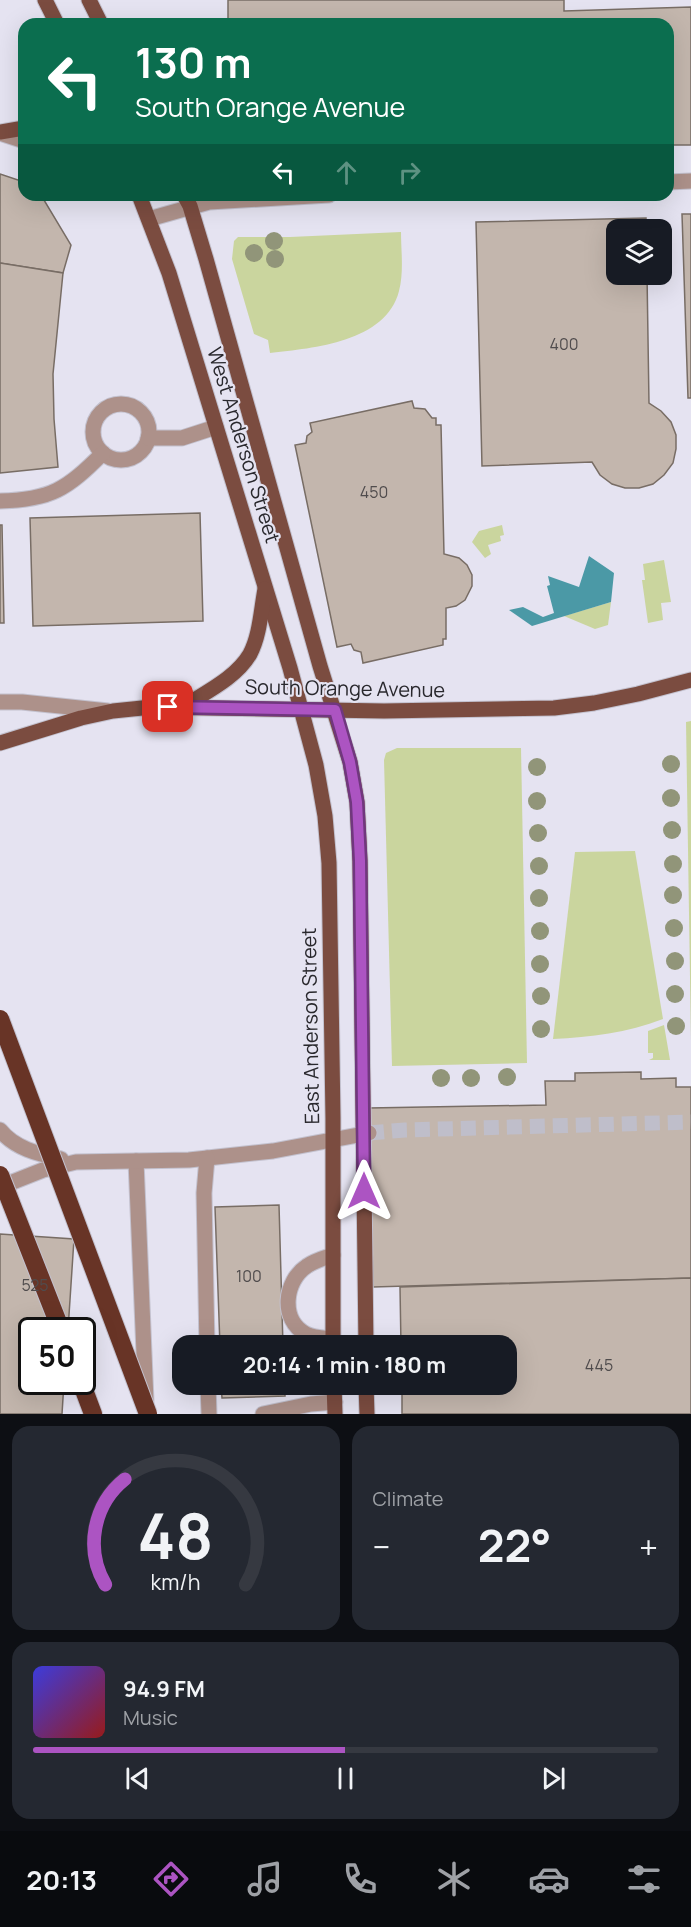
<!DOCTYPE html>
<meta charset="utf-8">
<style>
body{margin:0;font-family:Manrope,sans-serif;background:#242831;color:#f1f3f6;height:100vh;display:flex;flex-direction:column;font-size:22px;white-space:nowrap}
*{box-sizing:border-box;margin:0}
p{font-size:20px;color:#9ea1a6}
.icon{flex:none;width:33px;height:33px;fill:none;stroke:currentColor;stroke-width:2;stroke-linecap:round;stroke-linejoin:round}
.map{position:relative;height:1414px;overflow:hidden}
.details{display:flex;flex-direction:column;gap:12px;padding:12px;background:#0d0f14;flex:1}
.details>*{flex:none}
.hud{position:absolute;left:18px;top:18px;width:656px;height:183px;border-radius:18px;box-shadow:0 6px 24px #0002;background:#0b6e4f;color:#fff;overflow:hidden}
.buttons{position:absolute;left:606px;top:219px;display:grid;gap:12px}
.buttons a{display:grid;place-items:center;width:66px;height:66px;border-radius:12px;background:#171b24;box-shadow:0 6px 24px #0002;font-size:30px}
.speed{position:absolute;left:18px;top:1317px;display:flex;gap:12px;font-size:30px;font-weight:700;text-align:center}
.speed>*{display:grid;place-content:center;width:78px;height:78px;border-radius:50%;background:#171b24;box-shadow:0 6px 24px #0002;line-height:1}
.speed .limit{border:3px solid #111;border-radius:9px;background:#fff;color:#111}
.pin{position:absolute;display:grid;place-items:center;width:51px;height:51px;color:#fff;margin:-26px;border-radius:12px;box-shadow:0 3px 9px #0006}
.me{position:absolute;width:66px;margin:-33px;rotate:0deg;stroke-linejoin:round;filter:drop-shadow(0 0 4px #0008)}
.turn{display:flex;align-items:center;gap:21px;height:126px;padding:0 18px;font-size:27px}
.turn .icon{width:78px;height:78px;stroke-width:2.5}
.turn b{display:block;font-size:42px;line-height:51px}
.lanes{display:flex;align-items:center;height:57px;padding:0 18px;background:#0003;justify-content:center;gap:30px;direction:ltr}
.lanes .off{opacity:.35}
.big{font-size:45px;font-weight:700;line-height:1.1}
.details .card{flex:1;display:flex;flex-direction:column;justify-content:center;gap:9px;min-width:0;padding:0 21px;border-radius:18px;background:#242831}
.details .dial{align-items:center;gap:0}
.dial svg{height:156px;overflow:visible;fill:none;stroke:#363941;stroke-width:7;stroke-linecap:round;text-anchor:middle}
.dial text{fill:#f1f3f6;stroke:none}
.song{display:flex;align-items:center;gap:18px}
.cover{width:72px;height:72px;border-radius:9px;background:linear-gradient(135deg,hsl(240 70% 55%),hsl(0 70% 35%))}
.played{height:6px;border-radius:3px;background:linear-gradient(90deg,#ac54c2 50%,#363941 50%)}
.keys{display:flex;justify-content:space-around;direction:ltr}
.heat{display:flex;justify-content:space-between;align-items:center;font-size:33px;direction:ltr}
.details .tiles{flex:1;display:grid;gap:12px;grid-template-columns:1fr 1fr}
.card:last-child{grid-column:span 2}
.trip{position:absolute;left:172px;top:1335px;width:345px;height:60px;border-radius:18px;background:#171b24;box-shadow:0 6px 24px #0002;font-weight:700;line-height:60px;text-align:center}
.tab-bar{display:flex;height:96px;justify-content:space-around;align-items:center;background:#090b0e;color:#9ea1a6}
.tab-bar .icon{width:42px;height:42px}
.tab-bar .on{color:#ac54c2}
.tab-bar b{font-size:27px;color:#f1f3f6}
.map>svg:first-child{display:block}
</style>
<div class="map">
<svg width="691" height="1414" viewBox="0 0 691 1414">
<rect width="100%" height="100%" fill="#e5e3f1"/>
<g fill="#cad59e">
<path d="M401 232C401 251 404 272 399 291 386 342 314 348 270 353L268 340 254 334 232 259 234 241 238 237H290Z"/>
<polygon points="502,525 504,535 500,536 501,541 488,545 491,554 485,558 472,542 479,531"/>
<polygon points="664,560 671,602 661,603 663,620 648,623 642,580 645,580 643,564"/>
<polygon points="611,602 608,625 595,629 564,616"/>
<polygon points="691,721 691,1041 686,722"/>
<polygon points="397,748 521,748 527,1063 392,1066 384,760 386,753"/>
<path d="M635 851 663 1019C627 1033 591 1037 553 1039L575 852Z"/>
<polygon points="664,1025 670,1060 649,1060 653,1058 653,1053 648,1053 648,1031"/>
</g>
<polygon fill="#4b99a6" points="589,556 614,573 611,602 532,626 509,610 523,607 543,617 554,613 547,586 550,585 548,576 579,587"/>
<g fill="#c3b6ad" stroke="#786d65" stroke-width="1.5">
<polygon points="228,0 564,0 564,11 691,7 691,145 668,145 668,24 228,24"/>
<polygon points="0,174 24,182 24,195 41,195 71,245 63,273 0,263"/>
<polygon points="682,214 691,214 691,398 688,398"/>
<polygon points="646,218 646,230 616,230 616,274 647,274 649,403 661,411 671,422 676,435 676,449 673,463 664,475 653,484 639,488 625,488 612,484 600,475 592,462 482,466 476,222"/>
<polygon points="0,263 63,273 53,374 54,419 58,467 0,473"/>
<polygon points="412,401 414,408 425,409 432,418 436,418 436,425 441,425 444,554 459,558 467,565 472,575 472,586 465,600 456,606 446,608 446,639 443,639 443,645 363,663 361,652 354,650 351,644 337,647 295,445 306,443 307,436 312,432 310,423"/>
<polygon points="200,513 203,621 33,626 30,518"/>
<polygon points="0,525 2,525 4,623 0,623"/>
<polygon points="641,1072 641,1079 676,1078 676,1087 691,1087 691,1278 373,1287 369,1108 546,1105 545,1081 575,1081 575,1073"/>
<polygon points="279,1205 283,1346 220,1346 215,1207"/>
<polygon points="0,1234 74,1239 68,1330 32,1330 32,1382 64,1382 62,1414 0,1414"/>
<polygon points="691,1278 691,1414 402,1414 402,1384 507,1384 507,1346 401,1346 400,1287"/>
<polygon points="221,1384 285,1384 285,1396 222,1398"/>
</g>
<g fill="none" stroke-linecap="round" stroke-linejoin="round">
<polyline stroke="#bfbeca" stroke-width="15" stroke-dasharray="15 8" stroke-linecap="butt" points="369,1133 405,1130 691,1122"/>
<defs>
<g id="minor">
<polyline points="0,133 24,141"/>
<polyline points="668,182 691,181"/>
<polyline points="149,219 209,202 329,195"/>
<circle cx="121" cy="432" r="28"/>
<polyline points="148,438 182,438 216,427"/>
<path d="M0 501C51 500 67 489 103 453"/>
<polyline points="0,702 22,702 108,711"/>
<path d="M0 1130C15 1149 39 1154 61 1159"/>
<polyline points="136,1161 146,1401"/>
<polyline points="0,1187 43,1170 76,1162 189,1160 273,1151 369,1133"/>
<path d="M333 1255C324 1258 314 1261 307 1266 284 1281 280 1320 306 1334 313 1338 325 1338 333 1339"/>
<polyline points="207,1346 204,1193 207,1158"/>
<polyline points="208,1384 209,1414"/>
<polyline points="263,1414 311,1404 335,1402"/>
</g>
<g id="major">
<polyline points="45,0 57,24"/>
<polyline points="89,0 101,24"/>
<polyline points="0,132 24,128"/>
<polyline points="139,195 169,273 290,668 316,765 325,816 329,863 333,1118 333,1346"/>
<polyline points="184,195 190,206 206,259 320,666 350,762 357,802 360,861 366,1346"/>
<path d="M183 707C206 692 236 678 250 654 260 635 261 610 265 589"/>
<polyline points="0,743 81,718 113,711 152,707 384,711 554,708 594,703 638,694 691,680"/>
<polyline points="334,1384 335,1414"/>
<polyline points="366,1384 367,1414"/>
</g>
<polyline id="highway" points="81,1382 93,1414"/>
</defs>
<use href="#minor" stroke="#c3c1ce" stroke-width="17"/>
<use href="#major" stroke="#c3c1ce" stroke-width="17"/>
<use href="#highway" stroke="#c3c1ce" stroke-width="20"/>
<use href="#minor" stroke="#ad918a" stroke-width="15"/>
<use href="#major" stroke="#7b4c40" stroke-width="15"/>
<use href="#highway" stroke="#683426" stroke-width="18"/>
<defs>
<g id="highway-bridge">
<polyline points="0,1019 148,1414"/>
<polyline points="0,1175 61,1330"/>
</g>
</defs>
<use href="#highway-bridge" stroke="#c3c1ce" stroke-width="20" stroke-linecap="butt"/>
<use href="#highway-bridge" stroke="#683426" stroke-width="18"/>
</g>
<g fill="#919579">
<circle cx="274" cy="241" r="9"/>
<circle cx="254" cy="253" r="9"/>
<circle cx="275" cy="259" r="9"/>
<circle cx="671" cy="764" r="9"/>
<circle cx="537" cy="767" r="9"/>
<circle cx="671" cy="798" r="9"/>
<circle cx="537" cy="801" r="9"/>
<circle cx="672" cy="830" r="9"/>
<circle cx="538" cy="833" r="9"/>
<circle cx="673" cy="864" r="9"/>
<circle cx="539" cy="866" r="9"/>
<circle cx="673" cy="895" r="9"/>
<circle cx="539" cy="898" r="9"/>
<circle cx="674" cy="928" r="9"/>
<circle cx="540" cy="931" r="9"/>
<circle cx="675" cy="961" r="9"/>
<circle cx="540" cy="964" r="9"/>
<circle cx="675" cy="994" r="9"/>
<circle cx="541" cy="996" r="9"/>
<circle cx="676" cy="1026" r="9"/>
<circle cx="541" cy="1029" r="9"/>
<circle cx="507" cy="1077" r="9"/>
<circle cx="441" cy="1078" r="9"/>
<circle cx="471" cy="1078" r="9"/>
</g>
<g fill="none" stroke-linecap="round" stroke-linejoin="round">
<defs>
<polyline id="route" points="168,707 335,710 350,762 357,802 360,861 364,1191"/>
</defs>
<use href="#route" stroke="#70377e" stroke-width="15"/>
<use href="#route" stroke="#ac54c2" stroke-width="10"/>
</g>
<g text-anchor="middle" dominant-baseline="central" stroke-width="4.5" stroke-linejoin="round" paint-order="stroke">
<g font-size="16" fill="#504c4d">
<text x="564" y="344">400</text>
<text x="374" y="492">450</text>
<text x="249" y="1276">100</text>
<text x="35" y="1285">525</text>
<text x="599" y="1365">445</text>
</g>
<g font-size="20" fill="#29282d" stroke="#e5e3f1">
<text transform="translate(244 445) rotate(73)">West Anderson Street</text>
<text transform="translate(345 688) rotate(1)">South Orange Avenue</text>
<text transform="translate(310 1026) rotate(-91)">East Anderson Street</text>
</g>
</g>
</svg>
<div class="buttons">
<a><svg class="icon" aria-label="layers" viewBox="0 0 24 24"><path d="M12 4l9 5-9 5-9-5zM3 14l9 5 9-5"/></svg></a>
</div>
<div class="speed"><div class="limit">50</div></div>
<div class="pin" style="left:168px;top:707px;background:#d93025"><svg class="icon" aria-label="arrive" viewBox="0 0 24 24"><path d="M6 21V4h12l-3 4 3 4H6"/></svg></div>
<svg class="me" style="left:364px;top:1191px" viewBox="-20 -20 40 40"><path d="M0-17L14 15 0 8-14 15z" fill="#ac54c2" stroke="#fff" stroke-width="4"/></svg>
<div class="trip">20:14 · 1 min · 180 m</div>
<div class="hud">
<div class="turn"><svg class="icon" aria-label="left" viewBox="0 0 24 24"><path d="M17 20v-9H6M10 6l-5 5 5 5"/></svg><div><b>130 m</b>South Orange Avenue</div></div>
<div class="lanes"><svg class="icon" aria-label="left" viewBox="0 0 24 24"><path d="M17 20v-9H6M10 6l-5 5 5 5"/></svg><svg class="icon off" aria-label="ahead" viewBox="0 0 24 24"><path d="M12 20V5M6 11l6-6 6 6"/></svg><svg class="icon off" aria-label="right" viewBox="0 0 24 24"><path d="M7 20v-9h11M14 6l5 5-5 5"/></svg></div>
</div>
</div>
<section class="details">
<div class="tiles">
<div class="card dial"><svg viewBox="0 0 100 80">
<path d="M14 69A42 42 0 1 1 86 69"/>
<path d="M14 69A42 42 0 0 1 24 15" stroke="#ac54c2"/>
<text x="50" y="56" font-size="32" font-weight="700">48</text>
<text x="50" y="72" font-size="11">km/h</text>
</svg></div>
<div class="card"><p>Climate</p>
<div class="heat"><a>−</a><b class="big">22°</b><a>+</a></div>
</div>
<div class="card">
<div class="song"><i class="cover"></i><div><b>94.9 FM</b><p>Music</p></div></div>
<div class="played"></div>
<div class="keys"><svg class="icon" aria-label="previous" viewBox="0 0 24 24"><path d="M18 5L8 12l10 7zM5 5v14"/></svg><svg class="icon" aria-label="pause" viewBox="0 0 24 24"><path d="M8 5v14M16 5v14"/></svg><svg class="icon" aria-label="next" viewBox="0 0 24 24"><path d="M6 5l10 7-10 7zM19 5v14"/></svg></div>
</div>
</div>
</section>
<nav class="tab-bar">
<b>20:13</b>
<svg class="icon on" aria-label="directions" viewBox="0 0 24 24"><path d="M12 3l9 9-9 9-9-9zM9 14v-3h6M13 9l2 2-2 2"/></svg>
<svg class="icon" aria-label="music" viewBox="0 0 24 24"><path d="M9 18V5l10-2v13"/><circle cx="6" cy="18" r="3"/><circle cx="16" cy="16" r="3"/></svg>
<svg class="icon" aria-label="phone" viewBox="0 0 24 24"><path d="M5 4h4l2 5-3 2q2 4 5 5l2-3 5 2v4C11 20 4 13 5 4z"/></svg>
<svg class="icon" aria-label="climate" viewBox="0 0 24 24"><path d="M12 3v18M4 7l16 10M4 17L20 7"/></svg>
<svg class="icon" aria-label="car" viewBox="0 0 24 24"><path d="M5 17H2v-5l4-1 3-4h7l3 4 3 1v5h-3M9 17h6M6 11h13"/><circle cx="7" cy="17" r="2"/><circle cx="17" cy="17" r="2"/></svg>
<svg class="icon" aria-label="filters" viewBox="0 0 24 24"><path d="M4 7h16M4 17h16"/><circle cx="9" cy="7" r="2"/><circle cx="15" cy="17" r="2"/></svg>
</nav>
